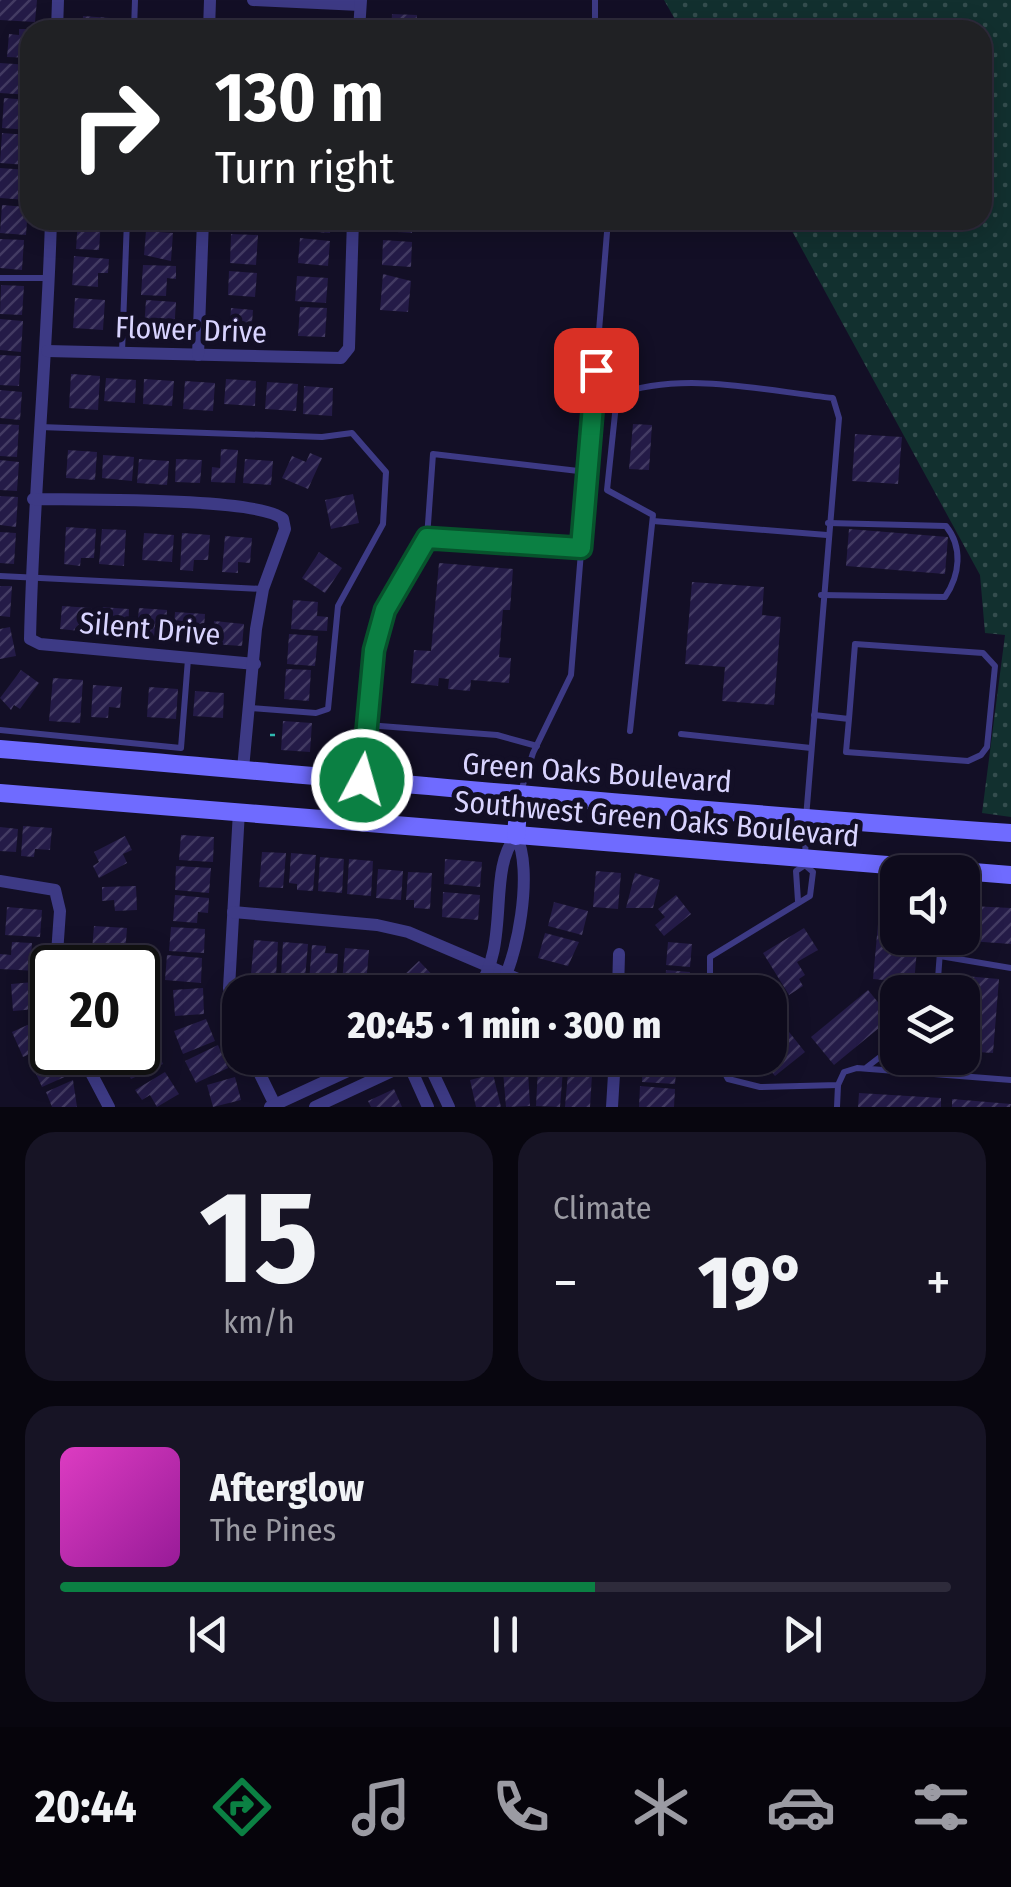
<!DOCTYPE html>
<meta charset="utf-8">
<style>
body{margin:0;font-family:"Fira Sans Condensed",sans-serif;background:#171425;color:#f1f3f6;height:100vh;display:flex;flex-direction:column;font-size:38px;white-space:nowrap}
*{box-sizing:border-box;margin:0}
p{font-size:32px;color:#9b9ba3}
.icon{flex:none;width:55px;height:55px;fill:none;stroke:currentColor;stroke-width:2;stroke-linecap:round;stroke-linejoin:round}
.map{position:relative;height:1107px;overflow:hidden}
.panel{display:flex;flex-direction:column;gap:25px;padding:25px;background:#08060f;flex:1}
.panel>*{flex:none}
.top-card{position:absolute;left:20px;top:20px;width:972px;height:210px;border-radius:30px;box-shadow:0 5px 25px #0003,0 0 0 2px #2e2b3b;background:#202124;color:#fff;overflow:hidden}
.fabs{position:absolute;left:880px;top:855px;display:grid;gap:20px}
.fabs a{display:grid;place-items:center;width:100px;height:100px;border-radius:20px;background:#0e0b1c;box-shadow:0 5px 25px #0003,0 0 0 2px #2e2b3b;font-size:50px}
.speed{position:absolute;left:30px;top:945px;display:flex;gap:20px;font-size:50px;font-weight:700;text-align:center}
.speed>*{display:grid;place-content:center;width:130px;height:130px;border-radius:50%;background:#0e0b1c;box-shadow:0 5px 25px #0003,0 0 0 2px #2e2b3b;line-height:1}
.speed .limit{border:5px solid #111;border-radius:15px;background:#fff;color:#111}
.pin{position:absolute;display:grid;place-items:center;width:85px;height:85px;color:#fff;margin:-42px;border-radius:20px;box-shadow:0 5px 15px #0006}
.me{position:absolute;width:110px;margin:-55px;rotate:6deg;stroke-linejoin:round;filter:drop-shadow(0 0 8px #0008)}
.turn{display:flex;align-items:center;gap:35px;height:210px;padding:0 30px;font-size:45px}
.turn .icon{width:130px;height:130px;stroke-width:2.5}
.turn b{display:block;font-size:70px;line-height:85px}
.big{font-size:75px;font-weight:800;line-height:1.1}
.panel .tile{flex:1;display:flex;flex-direction:column;justify-content:center;gap:15px;min-width:0;padding:0 35px;border-radius:30px;background:#171425}
.panel .dial{align-items:center;gap:0}
.dial b{font-size:130px;line-height:1}
.song{display:flex;align-items:center;gap:30px}
.cover{width:120px;height:120px;border-radius:15px;background:linear-gradient(135deg,hsl(310 70% 55%),hsl(300 70% 35%))}
.played{height:10px;border-radius:5px;background:linear-gradient(90deg,#0b8043 60%,#2e2b3b 60%)}
.keys{display:flex;justify-content:space-around;direction:ltr}
.heat{display:flex;justify-content:space-between;align-items:center;font-size:55px;direction:ltr}
.panel .tiles{flex:1;display:grid;gap:25px;grid-template-columns:1fr 1fr}
.tile:last-child{grid-column:span 2}
.trip{position:absolute;left:222px;top:975px;width:565px;height:100px;border-radius:30px;background:#0e0b1c;box-shadow:0 5px 25px #0003,0 0 0 2px #2e2b3b;font-weight:800;line-height:100px;text-align:center}
.menu{display:flex;height:160px;justify-content:space-around;align-items:center;background:#06040b;color:#9b9ba3}
.menu .icon{width:70px;height:70px}
.menu .on{color:#0b8043}
.menu b{font-size:45px;color:#f1f3f6}
.map>svg:first-child{display:block}
</style>
<div class="map">
<svg width="1011" height="1107" viewBox="0 0 1011 1107">
<defs>
<pattern id="green-dots" width="8" height="8" patternUnits="userSpaceOnUse" patternTransform="scale(2.5)"><rect width="8" height="8" fill="#12302f"/><path d="M2 2h.1M6 6h.1" fill="none" stroke="#344d4e" stroke-width="1.8" stroke-linecap="round"/></pattern>
<pattern id="building-hatch" width="6" height="6" patternUnits="userSpaceOnUse" patternTransform="scale(2.5)"><rect width="6" height="6" fill="#241b47"/><path d="M-1 1l2-2M0 6l6-6M5 7l2-2" fill="none" stroke="#433b63"/></pattern>
</defs>
<rect width="100%" height="100%" fill="#130f26"/>
<polygon fill="url(#green-dots)" points="664,0 1011,0 1011,817 982,813 1005,635 985,633 980,575 786,220 982,220 982,30 681,30"/>
<g fill="url(#building-hatch)">
<polygon points="0,0 37,0 35,22 0,20"/>
<polygon points="392,14 417,15 416,30 391,30"/>
<polygon points="83,16 110,18 110,30 82,30"/>
<polygon points="19,29 30,29 30,58 7,57 9,34 19,35"/>
<polygon points="0,63 30,65 30,95 0,93"/>
<polygon points="4,98 30,100 29,130 2,128"/>
<polygon points="2,133 28,135 26,165 0,163"/>
<polygon points="0,168 28,170 26,200 0,198"/>
<polygon points="2,205 28,207 26,235 0,233"/>
<polygon points="78,220 101,220 99,250 76,249"/>
<polygon points="304,220 331,220 330,233 303,231"/>
<polygon points="383,220 412,220 412,233 383,231"/>
<polygon points="146,231 173,233 171,261 144,255"/>
<polygon points="231,234 258,235 256,265 230,263"/>
<polygon points="300,238 330,241 328,266 298,263"/>
<polygon points="0,239 24,240 22,270 0,268"/>
<polygon points="383,240 412,242 411,267 382,265"/>
<polygon points="74,256 109,259 108,273 98,273 98,287 72,285"/>
<polygon points="143,265 176,266 176,279 167,278 166,296 141,295"/>
<polygon points="229,271 257,273 255,297 228,295"/>
<polygon points="383,274 411,281 408,312 380,310"/>
<polygon points="297,276 328,278 326,303 295,301"/>
<polygon points="1,285 24,286 22,315 0,314"/>
<polygon points="75,298 105,300 103,330 73,328"/>
<polygon points="146,300 176,302 174,332 144,329"/>
<polygon points="300,307 327,308 325,337 298,336"/>
<polygon points="231,308 253,310 251,335 229,334"/>
<polygon points="0,319 23,321 21,352 0,350"/>
<polygon points="0,355 21,356 19,386 0,385"/>
<polygon points="71,374 100,376 98,410 69,408"/>
<polygon points="106,378 136,380 135,403 104,401"/>
<polygon points="144,379 174,381 172,406 143,404"/>
<polygon points="226,379 256,381 255,406 224,404"/>
<polygon points="185,381 215,383 213,411 183,409"/>
<polygon points="267,382 298,384 296,411 265,409"/>
<polygon points="304,386 333,388 332,416 303,414"/>
<polygon points="0,390 22,392 20,420 0,418"/>
<polygon points="0,424 19,425 17,457 0,456"/>
<polygon points="633,424 652,425 649,470 629,469"/>
<polygon points="855,434 902,437 898,484 852,481"/>
<polygon points="221,449 238,450 235,483 211,482 212,467 220,468"/>
<polygon points="68,450 97,452 95,480 66,478"/>
<polygon points="310,453 322,458 308,489 282,478 292,456 306,462"/>
<polygon points="103,455 134,457 132,481 102,478"/>
<polygon points="139,459 169,461 167,485 137,483"/>
<polygon points="176,459 202,460 200,483 175,482"/>
<polygon points="245,459 273,461 271,485 243,483"/>
<polygon points="0,460 19,462 17,491 0,490"/>
<polygon points="353,494 359,523 331,529 325,500"/>
<polygon points="0,496 18,497 16,527 0,525"/>
<polygon points="66,527 96,529 94,558 81,558 80,566 64,564"/>
<polygon points="102,529 126,530 124,566 99,564"/>
<polygon points="849,529 948,537 945,574 846,566"/>
<polygon points="0,532 16,533 14,564 0,563"/>
<polygon points="144,533 174,535 172,562 142,560"/>
<polygon points="182,533 210,535 208,560 194,560 193,571 180,570"/>
<polygon points="225,536 252,538 250,563 238,562 238,573 222,572"/>
<polygon points="319,552 342,568 325,593 302,578"/>
<polygon points="439,563 513,569 510,610 503,610 499,657 511,658 509,683 471,680 470,691 448,689 449,679 439,678 438,686 411,683 414,650 431,651"/>
<polygon points="692,582 764,587 762,615 781,617 774,705 722,701 725,667 685,664"/>
<polygon points="0,586 12,586 10,617 0,616"/>
<polygon points="293,600 318,602 317,616 328,617 327,631 291,629"/>
<polygon points="62,606 92,608 90,632 60,629"/>
<polygon points="101,607 129,609 128,634 99,632"/>
<polygon points="139,608 167,610 165,640 136,638"/>
<polygon points="175,612 205,614 203,642 173,640"/>
<polygon points="214,621 244,624 242,646 212,644"/>
<polygon points="10,627 16,656 0,659 0,629"/>
<polygon points="289,634 318,636 315,666 287,664"/>
<polygon points="286,669 311,670 309,701 284,699"/>
<polygon points="21,670 39,683 20,709 14,705 11,710 0,698"/>
<polygon points="53,678 83,680 80,723 49,721"/>
<polygon points="93,685 122,687 120,708 109,707 108,718 91,717"/>
<polygon points="149,687 178,689 176,719 147,717"/>
<polygon points="195,691 224,693 223,718 193,716"/>
<polygon points="283,721 312,723 310,752 281,750"/>
<polygon points="23,826 52,828 50,850 35,849 34,857 21,856"/>
<polygon points="0,827 18,829 16,852 0,851"/>
<polygon points="181,835 214,837 213,862 179,860"/>
<polygon points="125,836 132,850 123,854 127,863 99,878 93,866 99,862 94,852"/>
<polygon points="262,852 286,853 283,888 259,887"/>
<polygon points="291,853 316,855 313,891 297,890 297,884 289,883"/>
<polygon points="320,857 344,859 342,893 318,891"/>
<polygon points="349,859 373,861 371,896 347,894"/>
<polygon points="445,859 482,862 480,887 444,884"/>
<polygon points="176,866 211,868 209,893 175,890"/>
<polygon points="378,869 403,871 401,900 376,898"/>
<polygon points="596,871 621,873 618,909 593,907"/>
<polygon points="408,872 432,873 430,909 414,908 414,900 406,900"/>
<polygon points="635,873 660,880 653,908 626,908"/>
<polygon points="136,886 137,910 115,911 114,900 102,901 102,887"/>
<polygon points="881,891 898,892 898,938 918,938 914,983 873,979"/>
<polygon points="443,892 480,895 478,920 442,917"/>
<polygon points="175,895 209,898 208,913 198,912 197,923 173,921"/>
<polygon points="676,895 691,914 664,936 655,925 665,917 658,909"/>
<polygon points="554,902 588,911 582,935 548,926"/>
<polygon points="971,906 1011,908 1011,944 969,941"/>
<polygon points="7,907 42,910 40,937 5,935"/>
<polygon points="94,926 127,928 125,953 92,950"/>
<polygon points="171,927 205,929 204,953 169,951"/>
<polygon points="804,928 818,950 797,962 805,975 799,979 803,986 789,995 763,953"/>
<polygon points="545,933 579,942 568,966 538,958"/>
<polygon points="254,940 278,942 276,976 251,974"/>
<polygon points="12,942 32,943 31,960 38,960 37,971 0,969 0,954 11,955"/>
<polygon points="283,942 308,944 305,978 281,976"/>
<polygon points="668,942 692,944 690,967 666,965"/>
<polygon points="312,945 326,946 325,953 338,954 336,983 309,981"/>
<polygon points="345,948 369,950 366,984 342,982"/>
<polygon points="93,955 122,957 121,968 92,968"/>
<polygon points="167,955 202,958 201,983 165,980"/>
<polygon points="419,961 441,984 436,992 415,992 401,978"/>
<polygon points="666,970 690,972 688,992 653,992 654,981 665,982"/>
<polygon points="965,976 999,979 993,1053 962,1051"/>
<polygon points="34,982 36,1009 13,1011 11,984"/>
<polygon points="203,988 204,1014 175,1016 173,990"/>
<polygon points="868,990 891,1018 834,1065 811,1037"/>
<polygon points="770,1008 805,1052 775,1076 760,1058 770,1058"/>
<polygon points="43,1018 52,1044 23,1057 12,1032"/>
<polygon points="206,1019 215,1041 183,1054 174,1031"/>
<polygon points="153,1041 163,1064 131,1079 120,1057"/>
<polygon points="218,1045 228,1068 196,1083 185,1061"/>
<polygon points="51,1052 59,1052 69,1075 42,1087 30,1061"/>
<polygon points="278,1058 305,1058 308,1065 285,1074"/>
<polygon points="643,1058 677,1060 675,1084 642,1082"/>
<polygon points="538,1068 563,1070 560,1107 536,1106"/>
<polygon points="528,1070 530,1106 506,1107 503,1071"/>
<polygon points="165,1072 179,1094 157,1107 150,1095 142,1100 135,1090"/>
<polygon points="568,1073 592,1075 590,1107 565,1107"/>
<polygon points="493,1074 501,1107 476,1107 470,1080"/>
<polygon points="235,1077 241,1100 213,1107 207,1085"/>
<polygon points="73,1080 77,1107 52,1107 46,1092"/>
<polygon points="640,1086 675,1089 674,1107 639,1107"/>
<polygon points="394,1089 402,1107 371,1107 368,1101"/>
<polygon points="859,1093 941,1098 941,1107 858,1107"/>
<polygon points="952,1099 1011,1104 1010,1107 952,1107"/>
</g>
<g fill="none" stroke-linecap="round" stroke-linejoin="round">
<polyline stroke="#2fb8b0" stroke-width="2.5" stroke-dasharray="5 8" stroke-linecap="butt" points="270,735 280,735"/>
<g stroke="#3d3a85" stroke-width="6">
<polyline points="595,0 595,30"/>
<polyline points="134,30 135,0"/>
<polyline points="0,278 49,278"/>
<polyline points="122,352 127,220"/>
<polyline points="40,427 322,437 352,433 386,472 383,524 338,606 328,709 316,713 250,708"/>
<polyline points="653,521 827,535"/>
<polyline points="427,538 581,548"/>
<polyline points="0,576 263,589"/>
<path d="M821 595 945 597C960 575 963 547 946 526L828 523"/>
<polyline points="814,715 849,719 846,752 968,761 981,755 987,747 995,666 983,653 855,644 849,719"/>
<polyline points="367,725 497,735 537,746"/>
<polyline points="0,730 181,748 188,659"/>
<path d="M630 731 653 515 607 490 617 395C682 370 765 391 833 398L839 418 806 818 805 865 813 872 810 896 710 957V992"/>
<polyline points="681,734 811,748"/>
<polyline points="362,778 374,651 385,610 427,538 433,454 587,472"/>
<polyline points="521,791 533,753 571,675 608,220"/>
<polyline points="798,901 796,871 805,865"/>
<polyline points="940,956 1011,968"/>
<polyline points="937,992 941,938"/>
<polyline points="717,1058 728,1079 760,1087 838,1085 844,1072 857,1068 1011,1080"/>
<polyline points="867,1067 898,1043"/>
<polyline points="932,1074 933,1058"/>
<polyline points="837,1107 838,1085"/>
</g>
<g stroke="#3d3a85" stroke-width="12">
<polyline points="253,0 360,5"/>
<polyline points="57,30 58,0"/>
<polyline points="209,30 210,0"/>
<polyline points="359,30 361,0"/>
<path d="M51 220C47 360 33 499 30 639L40 644 255 664"/>
<polyline points="47,351 341,358 349,348 353,220"/>
<polyline points="198,355 203,220"/>
<path d="M33 499C75 500 259 497 283 519L285 529 263 589 256 629 243 769"/>
<polyline points="239,811 229,988 240,1032"/>
<polyline points="0,881 55,890 60,911 56,968"/>
<polyline points="233,912 377,925 408,932 532,985 618,992"/>
<path d="M476 992C512 943 486 872 516 836 534 868 518 962 497 992"/>
<polyline points="618,992 619,954"/>
<polyline points="80,1052 109,1107"/>
<polyline points="252,1058 276,1107"/>
<polyline points="406,1058 428,1107"/>
<polyline points="426,1058 449,1107"/>
<polyline points="270,1107 376,1058"/>
<polyline points="315,1107 420,1058"/>
<polyline points="612,1107 615,1058"/>
</g>
<g stroke="#6f6bff" stroke-width="18">
<path d="M0 749C337 777 673 810 1011 833"/>
<polyline points="0,793 1011,875"/>
<polyline points="516,836 519,797"/>
</g>
</g>
<g fill="none" stroke-linecap="round" stroke-linejoin="round">
<defs>
<polyline id="route" points="362,780 374,650 385,610 427,538 581,548 596,370"/>
</defs>
<use href="#route" stroke="#07532c" stroke-width="25"/>
<use href="#route" stroke="#0b8043" stroke-width="18"/>
</g>
<g text-anchor="middle" dominant-baseline="central" stroke-width="10" stroke-linejoin="round" paint-order="stroke">
<g font-size="30" fill="#d9d4ff" stroke="#130f26">
<text transform="translate(191 330) rotate(2)">Flower Drive</text>
<text transform="translate(150 629) rotate(5)">Silent Drive</text>
<text transform="translate(597 773) rotate(4)">Green Oaks Boulevard</text>
<text transform="translate(657 819) rotate(5)">Southwest Green Oaks Boulevard</text>
</g>
</g>
</svg>
<div class="fabs">
<a><svg class="icon" aria-label="sound" viewBox="0 0 24 24"><path d="M4 9h4l5-4v14l-5-4H4zM17 9q2 3 0 6"/></svg></a>
<a><svg class="icon" aria-label="layers" viewBox="0 0 24 24"><path d="M12 4l9 5-9 5-9-5zM3 14l9 5 9-5"/></svg></a>
</div>
<div class="speed"><div class="limit">20</div></div>
<div class="pin" style="left:596px;top:370px;background:#d93025"><svg class="icon" aria-label="arrive" viewBox="0 0 24 24"><path d="M6 21V4h12l-3 4 3 4H6"/></svg></div>
<svg class="me" style="left:362px;top:780px" viewBox="-20 -20 40 40"><circle r="17" fill="#0b8043" stroke="#fff" stroke-width="3"/><path d="M0-11L8 9 0 5-8 9z" fill="#fff"/></svg>
<div class="trip">20:45 · 1 min · 300 m</div>
<div class="top-card">
<div class="turn"><svg class="icon" aria-label="right" viewBox="0 0 24 24"><path d="M7 20v-9h11M14 6l5 5-5 5"/></svg><div><b>130 m</b>Turn right</div></div>
</div>
</div>
<section class="panel">
<div class="tiles">
<div class="tile dial"><b>15</b><p>km/h</p></div>
<div class="tile"><p>Climate</p>
<div class="heat"><a>−</a><b class="big">19°</b><a>+</a></div>
</div>
<div class="tile">
<div class="song"><i class="cover"></i><div><b>Afterglow</b><p>The Pines</p></div></div>
<div class="played"></div>
<div class="keys"><svg class="icon" aria-label="previous" viewBox="0 0 24 24"><path d="M18 5L8 12l10 7zM5 5v14"/></svg><svg class="icon" aria-label="pause" viewBox="0 0 24 24"><path d="M8 5v14M16 5v14"/></svg><svg class="icon" aria-label="next" viewBox="0 0 24 24"><path d="M6 5l10 7-10 7zM19 5v14"/></svg></div>
</div>
</div>
</section>
<nav class="menu">
<b>20:44</b>
<svg class="icon on" aria-label="directions" viewBox="0 0 24 24"><path d="M12 3l9 9-9 9-9-9zM9 14v-3h6M13 9l2 2-2 2"/></svg>
<svg class="icon" aria-label="music" viewBox="0 0 24 24"><path d="M9 18V5l10-2v13"/><circle cx="6" cy="18" r="3"/><circle cx="16" cy="16" r="3"/></svg>
<svg class="icon" aria-label="phone" viewBox="0 0 24 24"><path d="M5 4h4l2 5-3 2q2 4 5 5l2-3 5 2v4C11 20 4 13 5 4z"/></svg>
<svg class="icon" aria-label="climate" viewBox="0 0 24 24"><path d="M12 3v18M4 7l16 10M4 17L20 7"/></svg>
<svg class="icon" aria-label="car" viewBox="0 0 24 24"><path d="M5 17H2v-5l4-1 3-4h7l3 4 3 1v5h-3M9 17h6M6 11h13"/><circle cx="7" cy="17" r="2"/><circle cx="17" cy="17" r="2"/></svg>
<svg class="icon" aria-label="filters" viewBox="0 0 24 24"><path d="M4 7h16M4 17h16"/><circle cx="9" cy="7" r="2"/><circle cx="15" cy="17" r="2"/></svg>
</nav>
